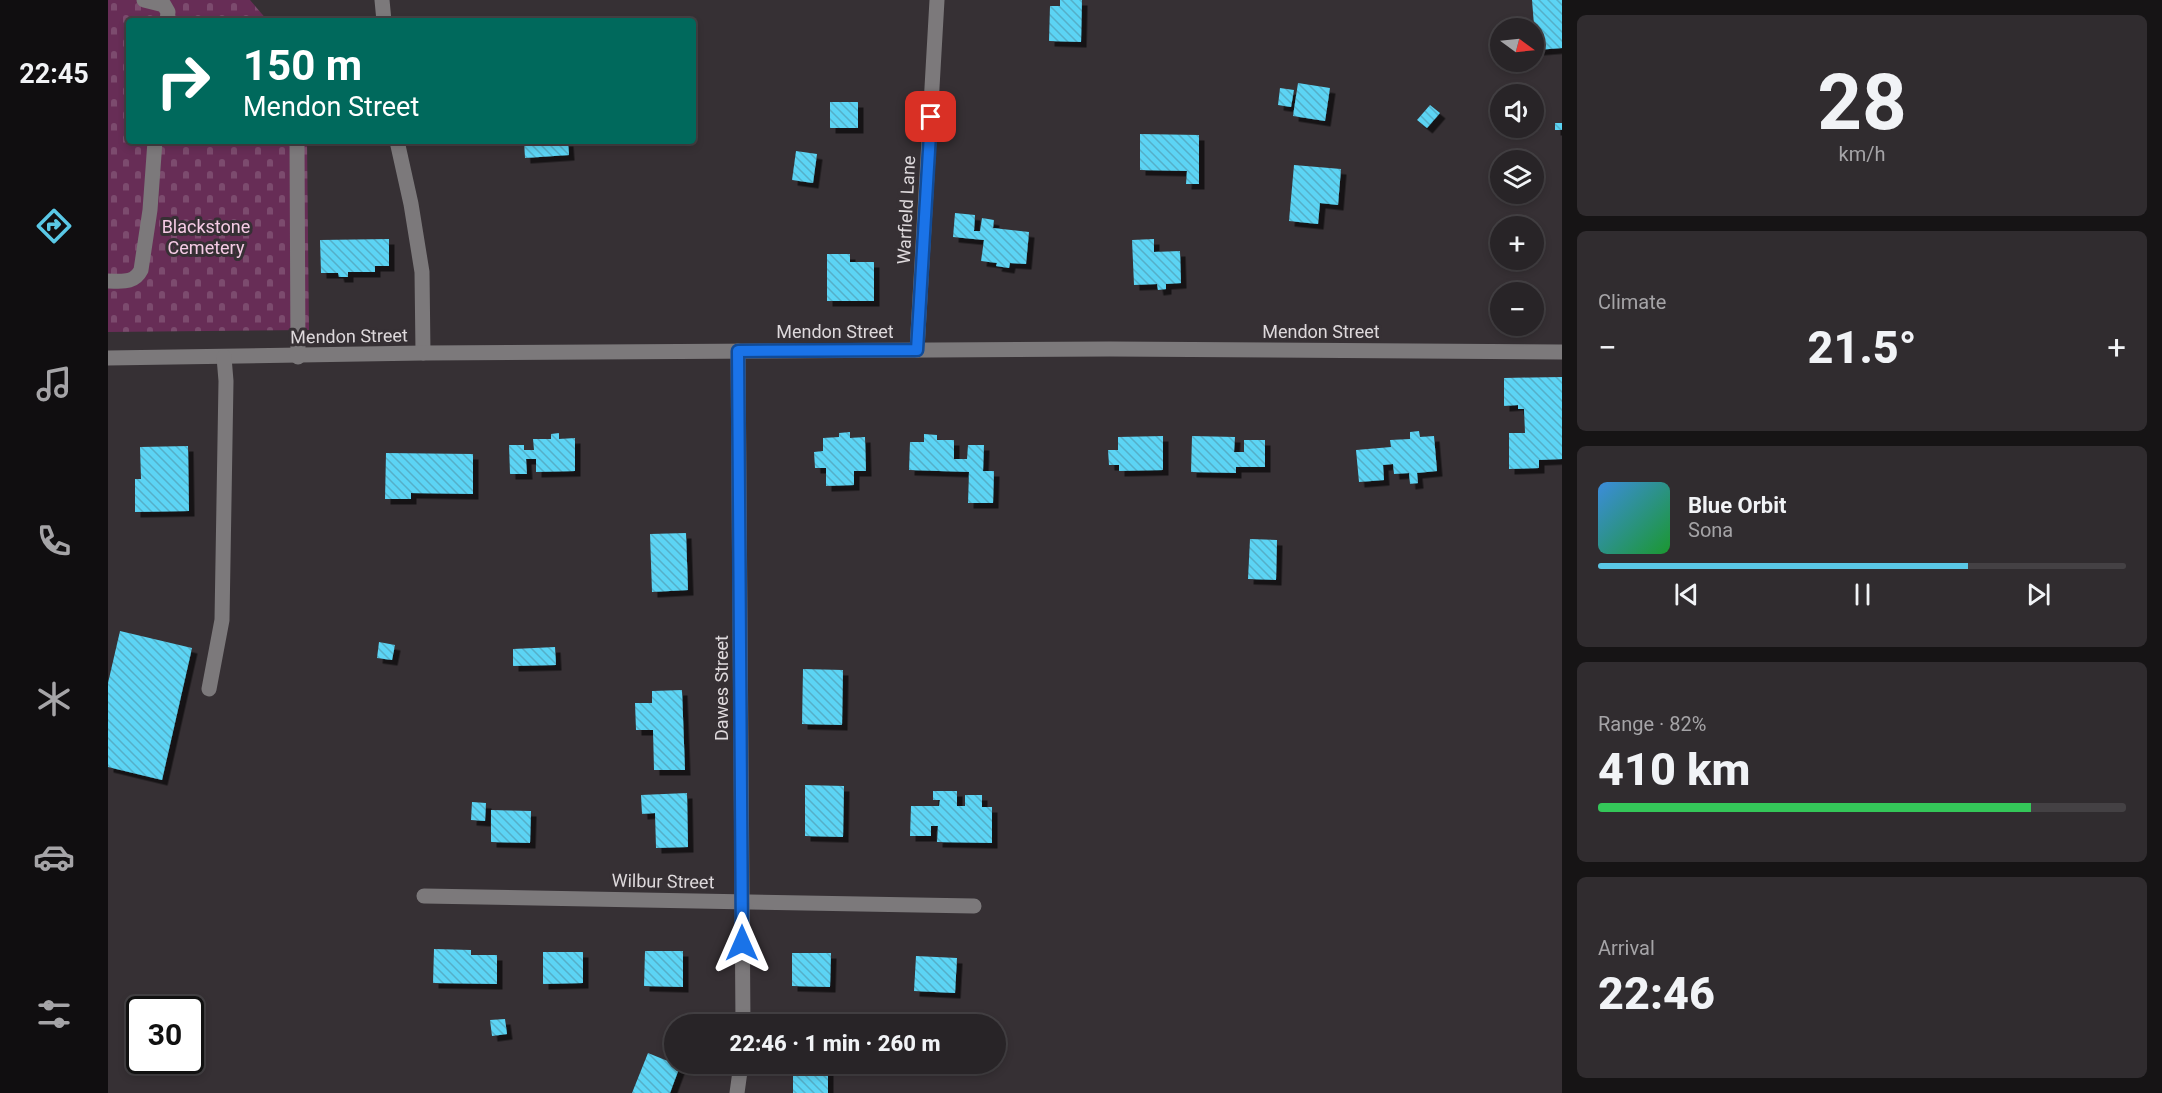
<!DOCTYPE html>
<meta charset="utf-8">
<style>
body{margin:0;font-family:Roboto,sans-serif;background:#302c2f;color:#f1f3f6;height:100vh;display:flex;flex-direction:column;font-size:22px;white-space:nowrap}
*{box-sizing:border-box;margin:0}
p{font-size:20px;color:#a5a4a7}
.icon{flex:none;width:33px;height:33px;fill:none;stroke:currentColor;stroke-width:2;stroke-linecap:round;stroke-linejoin:round}
.map{position:relative;flex:1;overflow:hidden}
.drawer{display:flex;flex-direction:column;gap:15px;padding:15px;background:#161415;width:600px}
.drawer>*{flex:none}
.top-card{position:absolute;left:18px;top:18px;width:570px;height:126px;border-radius:6px;box-shadow:0 3px 9px #0003,0 0 0 2px #444144;background:#00695c;color:#fff;overflow:hidden}
.needle{width:39px;rotate:105deg}
.fabs{position:absolute;left:1382px;top:18px;display:grid;gap:12px}
.fabs a{display:grid;place-items:center;width:54px;height:54px;border-radius:50%;background:#282427;box-shadow:0 3px 9px #0003,0 0 0 2px #444144;font-size:30px}
.speed{position:absolute;left:18px;top:996px;display:flex;gap:12px;font-size:30px;font-weight:700;text-align:center}
.speed>*{display:grid;place-content:center;width:78px;height:78px;border-radius:50%;background:#282427;box-shadow:0 3px 9px #0003,0 0 0 2px #444144;line-height:1}
.speed .limit{border:3px solid #111;border-radius:9px;background:#fff;color:#111}
.pin{position:absolute;display:grid;place-items:center;width:51px;height:51px;color:#fff;margin:-26px;border-radius:12px;box-shadow:0 3px 9px #0006}
.me{position:absolute;width:66px;margin:-33px;rotate:0deg;stroke-linejoin:round;filter:drop-shadow(0 0 4px #0008)}
.turn{display:flex;align-items:center;gap:21px;height:126px;padding:0 18px;font-size:27px}
.turn .icon{width:78px;height:78px;stroke-width:2.5}
.turn b{display:block;font-size:42px;line-height:51px}
.big{font-size:45px;font-weight:800;line-height:1.1}
.drawer .tile{flex:1;display:flex;flex-direction:column;justify-content:center;gap:9px;min-width:0;padding:0 21px;border-radius:9px;background:#302c2f}
.drawer .dial{align-items:center;gap:0}
.dial b{font-size:78px;line-height:1}
.song{display:flex;align-items:center;gap:18px}
.cover{width:72px;height:72px;border-radius:9px;background:linear-gradient(135deg,hsl(210 70% 55%),hsl(130 70% 35%))}
.played{height:6px;border-radius:3px;background:linear-gradient(90deg,#5ac8e6 70%,#444144 70%)}
.keys{display:flex;justify-content:space-around;direction:ltr}
.heat{display:flex;justify-content:space-between;align-items:center;font-size:33px;direction:ltr}
.charge{height:9px;border-radius:4px;background:linear-gradient(90deg,#34c759 82%,#444144 0)}
.trip{position:absolute;left:556px;top:1014px;width:342px;height:60px;border-radius:30px;background:#282427;box-shadow:0 3px 9px #0003,0 0 0 2px #444144;font-weight:800;line-height:60px;text-align:center}
main{display:flex;flex:1;min-height:0}
.menu{display:flex;flex-direction:column;width:108px;justify-content:space-around;align-items:center;background:#100e10;color:#a5a4a7}
.menu .icon{width:42px;height:42px}
.menu .selected{color:#5ac8e6}
.menu b{font-size:27px;color:#f1f3f6}
.map>svg:first-child{display:block}
</style>
<main>
<nav class="menu">
<b>22:45</b>
<svg class="icon selected" aria-label="directions" viewBox="0 0 24 24"><path d="M12 3l9 9-9 9-9-9zM9 14v-3h6M13 9l2 2-2 2"/></svg>
<svg class="icon" aria-label="music" viewBox="0 0 24 24"><path d="M9 18V5l10-2v13"/><circle cx="6" cy="18" r="3"/><circle cx="16" cy="16" r="3"/></svg>
<svg class="icon" aria-label="phone" viewBox="0 0 24 24"><path d="M5 4h4l2 5-3 2q2 4 5 5l2-3 5 2v4C11 20 4 13 5 4z"/></svg>
<svg class="icon" aria-label="climate" viewBox="0 0 24 24"><path d="M12 3v18M4 7l16 10M4 17L20 7"/></svg>
<svg class="icon" aria-label="car" viewBox="0 0 24 24"><path d="M5 17H2v-5l4-1 3-4h7l3 4 3 1v5h-3M9 17h6M6 11h13"/><circle cx="7" cy="17" r="2"/><circle cx="17" cy="17" r="2"/></svg>
<svg class="icon" aria-label="filters" viewBox="0 0 24 24"><path d="M4 7h16M4 17h16"/><circle cx="9" cy="7" r="2"/><circle cx="15" cy="17" r="2"/></svg>
</nav>
<div class="map">
<svg width="1454" height="1093" viewBox="0 0 1454 1093">
<defs>
<pattern id="cemetery-stones" width="16" height="16" patternUnits="userSpaceOnUse" patternTransform="scale(1.5)"><rect width="16" height="16" fill="#672d56"/><path d="M2 7V4a2 2 0 0 1 4 0v3zM10 15v-3a2 2 0 0 1 4 0v3z" fill="#7c4b6e"/></pattern>
<pattern id="building-back-hatch" width="6" height="6" patternUnits="userSpaceOnUse" patternTransform="scale(1.5)"><rect width="6" height="6" fill="#5bd4f4"/><path d="M-1 5l2 2M0 0l6 6M5-1l2 2" fill="none" stroke="#55afc8"/></pattern>
<filter id="shadow"><feDropShadow dx="5.5" dy="5.5" stdDeviation="0" flood-color="#0009"/></filter>
</defs>
<rect width="100%" height="100%" fill="#363034"/>
<polygon fill="url(#cemetery-stones)" points="0,0 142,0 160,21 21,21 21,141 199,141 201,330 0,332"/>
<g fill="url(#building-back-hatch)" filter="url(#shadow)">
<polygon points="952,0 974,0 973,42 941,41 942,6 952,6"/>
<polygon points="1424,0 1454,0 1454,48 1428,50"/>
<polygon points="1190,83 1222,88 1217,121 1185,116"/>
<polygon points="1172,88 1186,90 1183,107 1170,105"/>
<rect x="722" y="102" width="28" height="26"/>
<polygon points="1322,105 1332,113 1319,128 1309,120"/>
<rect x="1447" y="123" width="7" height="7"/>
<polygon points="1032,134 1091,135 1091,184 1078,184 1079,171 1032,170"/>
<polygon points="416,141 460,141 461,155 417,158"/>
<polygon points="688,151 709,154 705,183 684,180"/>
<polygon points="1186,165 1233,169 1230,205 1212,203 1210,224 1181,221"/>
<polygon points="847,213 867,215 866,231 872,231 874,218 886,220 885,228 921,232 918,264 902,263 901,268 888,266 889,263 873,261 876,240 845,237"/>
<polygon points="281,239 281,266 267,266 267,272 240,272 240,277 231,277 230,273 213,273 212,240"/>
<polygon points="1046,239 1046,252 1072,251 1073,283 1058,284 1058,289 1050,290 1049,284 1026,285 1024,240"/>
<polygon points="719,254 742,254 742,262 766,262 766,301 719,301"/>
<polygon points="1454,377 1454,459 1431,460 1431,468 1401,469 1401,433 1417,433 1416,409 1410,409 1410,405 1396,406 1396,378"/>
<polygon points="1311,431 1312,437 1326,436 1329,471 1309,473 1310,483 1302,484 1301,473 1286,474 1285,464 1275,465 1276,480 1251,482 1248,450 1283,447 1282,440 1302,439 1302,432"/>
<polygon points="742,432 742,438 757,437 758,471 746,471 746,485 718,486 718,468 707,468 706,452 715,451 715,438 731,437 731,433"/>
<polygon points="451,433 451,439 467,438 467,471 428,472 428,459 418,459 419,474 402,474 401,445 416,445 416,450 426,450 425,439 443,439 443,434"/>
<polygon points="816,434 829,435 829,440 846,440 846,459 859,459 860,445 876,445 875,471 886,471 885,503 860,503 861,472 801,470 802,442 816,442"/>
<polygon points="1055,436 1055,470 1011,471 1011,465 1001,465 1000,450 1010,450 1010,437"/>
<polygon points="1084,436 1127,437 1126,452 1136,452 1136,440 1157,440 1157,467 1128,467 1128,473 1083,472"/>
<polygon points="80,446 81,511 27,512 27,479 33,479 32,447"/>
<polygon points="278,453 365,454 365,494 303,493 303,499 277,499"/>
<polygon points="578,533 580,590 544,592 542,534"/>
<polygon points="1142,539 1169,540 1168,580 1140,579"/>
<polygon points="12,631 84,648 54,780 0,767 0,683"/>
<polygon points="271,642 287,645 284,660 269,658"/>
<polygon points="447,647 448,665 405,666 405,649"/>
<polygon points="695,669 735,670 734,725 694,724"/>
<polygon points="574,690 577,770 546,770 545,730 528,730 527,703 544,703 544,691"/>
<polygon points="697,785 736,786 735,837 697,836"/>
<polygon points="825,791 849,791 849,806 857,806 857,795 874,795 874,807 884,807 884,843 829,842 830,826 823,826 823,836 802,836 803,806 831,806 832,800 825,800"/>
<polygon points="579,793 580,847 548,848 547,813 534,814 533,795"/>
<polygon points="364,802 378,803 377,821 363,820"/>
<polygon points="383,810 423,811 422,843 383,842"/>
<polygon points="326,949 363,950 363,955 389,955 389,984 325,983"/>
<polygon points="537,951 575,951 575,987 536,986"/>
<polygon points="435,952 475,952 475,983 435,984"/>
<polygon points="684,953 723,953 722,987 684,986"/>
<polygon points="808,956 849,958 847,993 806,991"/>
<polygon points="397,1019 399,1034 384,1036 382,1020"/>
<polygon points="540,1053 572,1066 562,1093 524,1093"/>
<rect x="685" y="1069" width="35" height="24"/>
</g>
<g fill="none" stroke-linecap="round" stroke-linejoin="round">
<g stroke="#7c797b" stroke-width="15">
<polyline points="36,0 56,5 60,12 59,21"/>
<polyline points="274,0 276,21"/>
<polyline points="189,141 190,357"/>
<polyline points="289,141 303,204 314,272 315,353"/>
<path d="M0 281C13 281 26 284 33 270L42 210 47 141"/>
<polyline points="809,350 829,0"/>
<polyline points="630,351 635,1024"/>
<polyline points="0,358 315,353 1002,349 1454,352"/>
<polyline points="101,689 114,620 118,381 116,357"/>
<polyline points="316,896 866,906"/>
<polyline points="629,1093 633,1064"/>
</g>
</g>
<g fill="none" stroke-linecap="round" stroke-linejoin="round">
<defs>
<polyline id="route" points="634,943 630,351 809,350 823,117"/>
</defs>
<use href="#route" stroke="#114b97" stroke-width="15"/>
<use href="#route" stroke="#1a73e8" stroke-width="10"/>
</g>
<g text-anchor="middle" dominant-baseline="central" stroke-width="6" stroke-linejoin="round" paint-order="stroke">
<g font-size="18" fill="#ded9dc" stroke="#363034">
<text transform="translate(798 210) rotate(-87)">Warfield Lane</text>
<text x="727" y="331">Mendon Street</text>
<text x="1213" y="331">Mendon Street</text>
<text transform="translate(241 336) rotate(-1)">Mendon Street</text>
<text transform="translate(613 688) rotate(-90)">Dawes Street</text>
<text transform="translate(555 881) rotate(1)">Wilbur Street</text>
</g>
<g font-size="18" fill="#f5cbe5" stroke="#363034">
<text x="98" y="226">Blackstone<tspan x="98" dy="21">Cemetery</tspan></text>
</g>
</g>
</svg>
<div class="fabs">
<a><svg class="needle" viewBox="-14 -14 28 28"><path d="M0-13l5 13h-10z" fill="#e53935"/><path d="M0 13l5-13h-10z" fill="#a5a4a7"/></svg></a>
<a><svg class="icon" aria-label="sound" viewBox="0 0 24 24"><path d="M4 9h4l5-4v14l-5-4H4zM17 9q2 3 0 6"/></svg></a>
<a><svg class="icon" aria-label="layers" viewBox="0 0 24 24"><path d="M12 4l9 5-9 5-9-5zM3 14l9 5 9-5"/></svg></a>
<a>+</a>
<a>−</a>
</div>
<div class="speed"><div class="limit">30</div></div>
<div class="pin" style="left:823px;top:117px;background:#d93025"><svg class="icon" aria-label="arrive" viewBox="0 0 24 24"><path d="M6 21V4h12l-3 4 3 4H6"/></svg></div>
<svg class="me" style="left:634px;top:943px" viewBox="-20 -20 40 40"><path d="M0-17L14 15 0 8-14 15z" fill="#1a73e8" stroke="#fff" stroke-width="4"/></svg>
<div class="trip">22:46 · 1 min · 260 m</div>
<div class="top-card">
<div class="turn"><svg class="icon" aria-label="right" viewBox="0 0 24 24"><path d="M7 20v-9h11M14 6l5 5-5 5"/></svg><div><b>150 m</b>Mendon Street</div></div>
</div>
</div>
<section class="drawer">
<div class="tile dial"><b>28</b><p>km/h</p></div>
<div class="tile"><p>Climate</p>
<div class="heat"><a>−</a><b class="big">21.5°</b><a>+</a></div>
</div>
<div class="tile">
<div class="song"><i class="cover"></i><div><b>Blue Orbit</b><p>Sona</p></div></div>
<div class="played"></div>
<div class="keys"><svg class="icon" aria-label="previous" viewBox="0 0 24 24"><path d="M18 5L8 12l10 7zM5 5v14"/></svg><svg class="icon" aria-label="pause" viewBox="0 0 24 24"><path d="M8 5v14M16 5v14"/></svg><svg class="icon" aria-label="next" viewBox="0 0 24 24"><path d="M6 5l10 7-10 7zM19 5v14"/></svg></div>
</div>
<div class="tile"><p>Range · 82%</p><b class="big">410 km</b><div class="charge"></div></div>
<div class="tile"><p>Arrival</p><b class="big">22:46</b></div>
</section>
</main>
